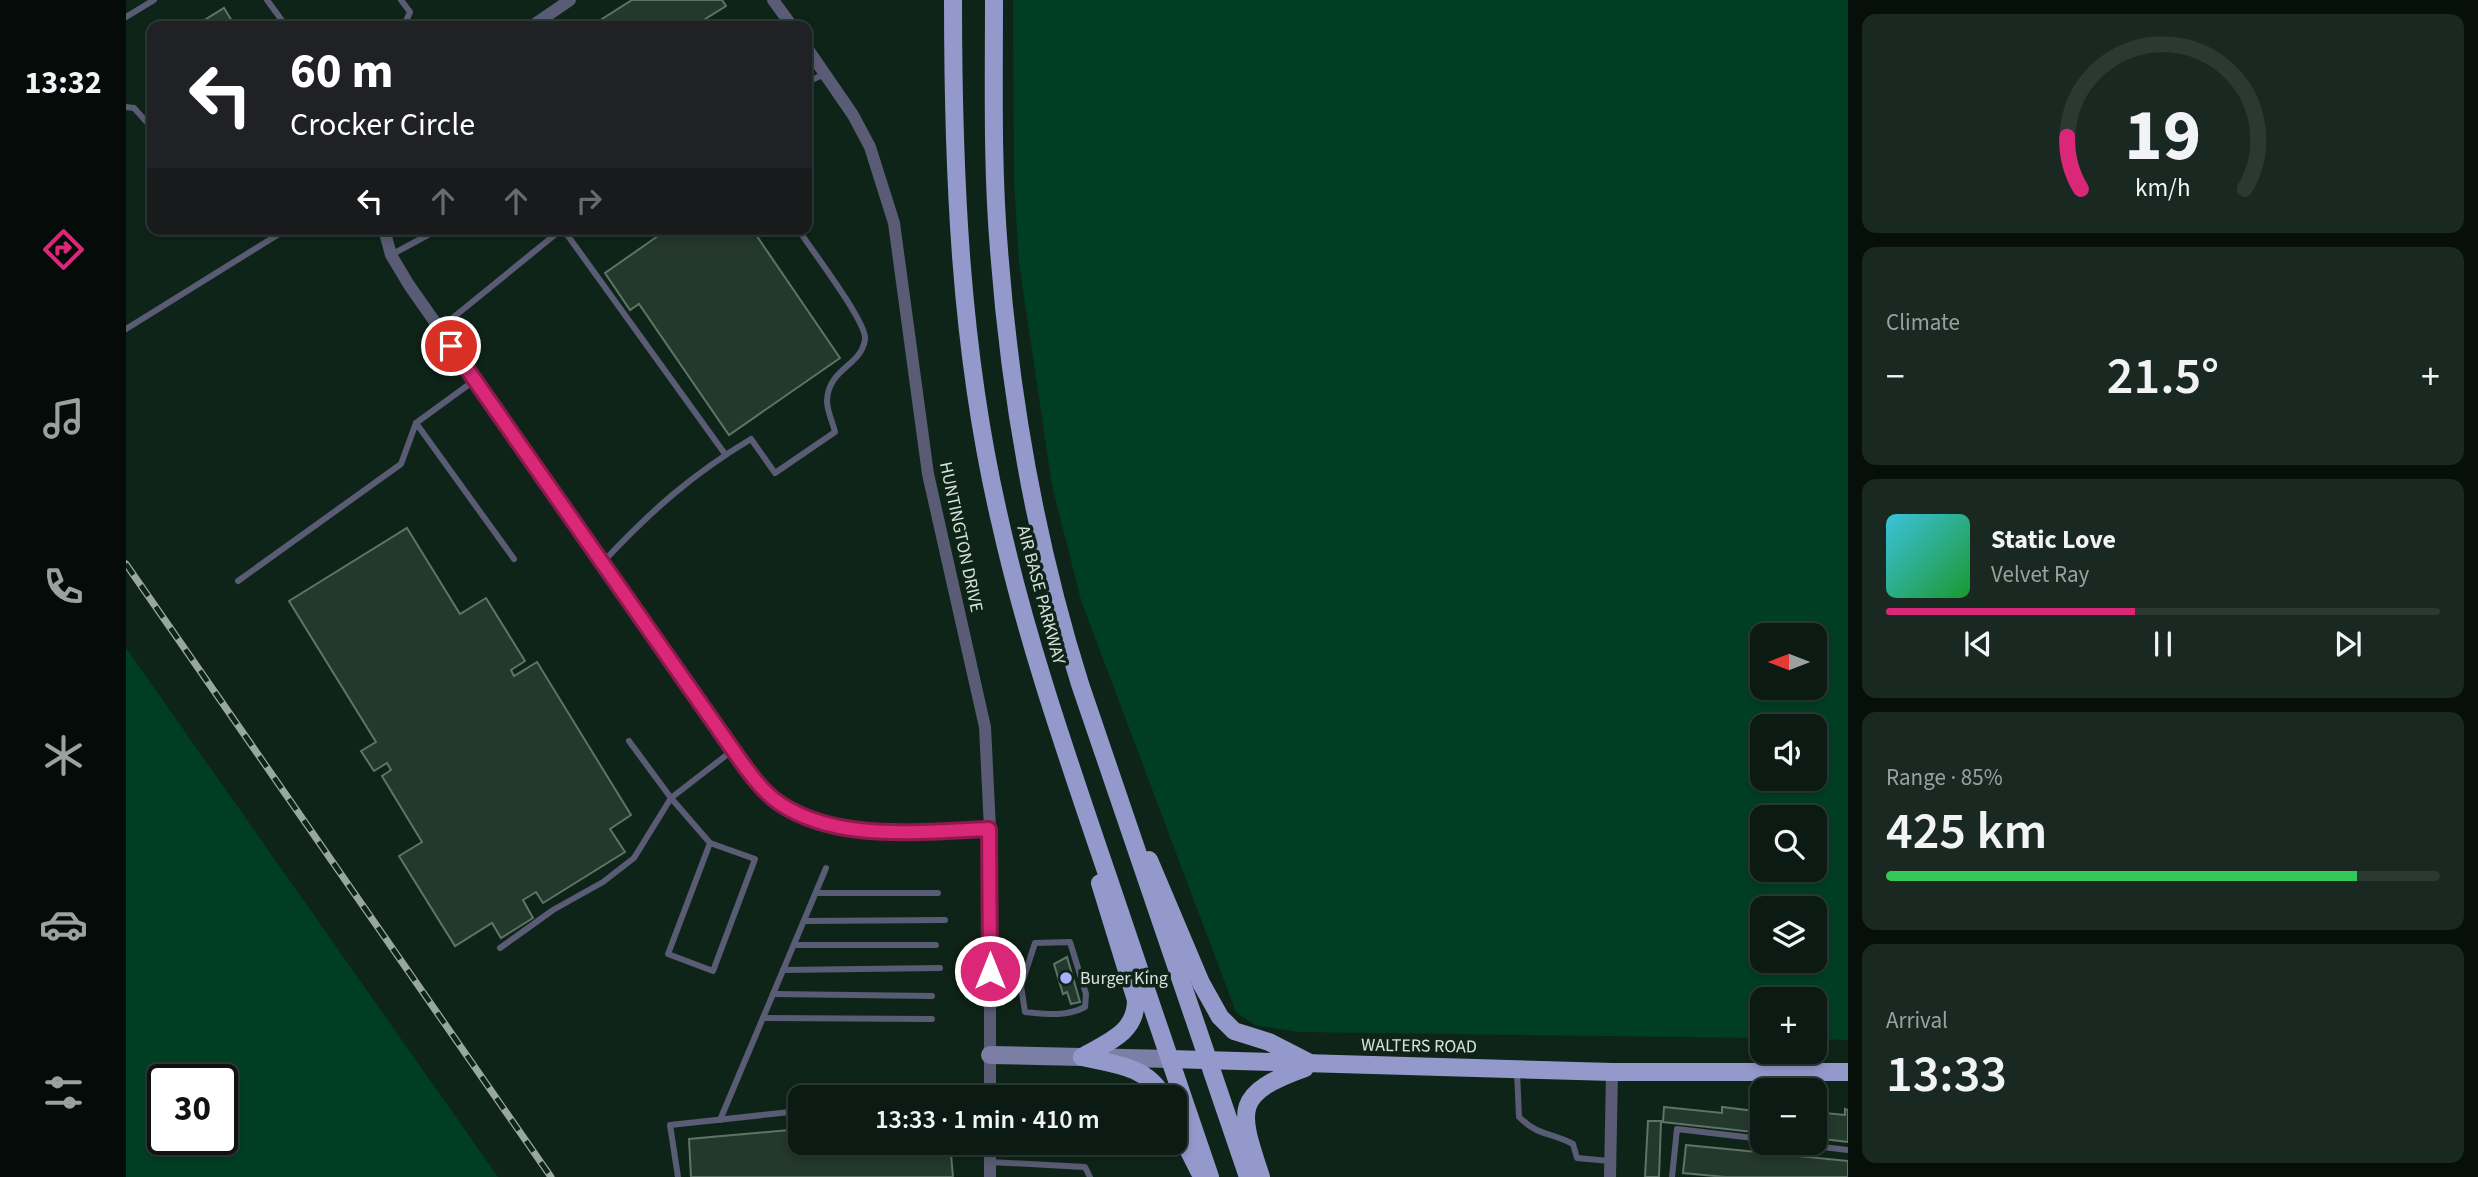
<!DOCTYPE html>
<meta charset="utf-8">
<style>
body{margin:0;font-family:"Source Sans 3",sans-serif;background:#192821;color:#f1f3f6;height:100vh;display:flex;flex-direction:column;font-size:26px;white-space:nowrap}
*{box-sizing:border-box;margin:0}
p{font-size:23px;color:#9aa1a0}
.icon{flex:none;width:38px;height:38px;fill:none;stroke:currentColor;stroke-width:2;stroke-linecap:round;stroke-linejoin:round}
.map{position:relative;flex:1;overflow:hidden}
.side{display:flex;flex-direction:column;gap:14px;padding:14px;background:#060f0a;width:630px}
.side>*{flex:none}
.hud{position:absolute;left:21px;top:21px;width:665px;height:214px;border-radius:14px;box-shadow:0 4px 10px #0003,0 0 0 2px #2b3933;background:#202124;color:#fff;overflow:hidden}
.needle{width:46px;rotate:270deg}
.tools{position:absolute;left:1624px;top:623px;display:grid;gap:14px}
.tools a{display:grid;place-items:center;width:77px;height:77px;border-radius:14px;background:#0b1b13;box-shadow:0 4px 10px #0003,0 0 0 2px #2b3933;font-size:35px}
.speed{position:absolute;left:21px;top:1064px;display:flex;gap:14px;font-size:35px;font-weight:700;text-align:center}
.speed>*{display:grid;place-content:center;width:91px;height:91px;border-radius:50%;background:#0b1b13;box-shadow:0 4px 10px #0003,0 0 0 2px #2b3933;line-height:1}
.speed .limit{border:4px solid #111;border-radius:10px;background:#fff;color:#111}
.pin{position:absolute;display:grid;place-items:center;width:60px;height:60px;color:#fff;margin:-30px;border:4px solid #fff;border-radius:50%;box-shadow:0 2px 7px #0007}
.me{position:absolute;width:77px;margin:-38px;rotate:0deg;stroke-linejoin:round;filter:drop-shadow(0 0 5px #0008)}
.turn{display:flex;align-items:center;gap:24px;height:147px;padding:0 28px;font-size:32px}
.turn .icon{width:91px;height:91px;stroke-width:2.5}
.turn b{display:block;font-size:49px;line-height:60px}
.lanes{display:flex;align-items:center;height:66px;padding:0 28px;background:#0003;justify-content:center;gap:35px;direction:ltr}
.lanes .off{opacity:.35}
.big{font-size:52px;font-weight:600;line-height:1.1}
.side .widget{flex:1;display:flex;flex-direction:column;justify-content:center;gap:10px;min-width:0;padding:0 24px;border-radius:14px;background:#192821}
.side .dial{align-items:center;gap:0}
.dial svg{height:182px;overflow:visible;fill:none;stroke:#2b3933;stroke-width:7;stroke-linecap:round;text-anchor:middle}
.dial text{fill:#f1f3f6;stroke:none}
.song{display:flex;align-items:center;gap:21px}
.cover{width:84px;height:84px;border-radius:10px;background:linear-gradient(135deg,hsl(190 70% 55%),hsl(130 70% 35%))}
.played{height:7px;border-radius:4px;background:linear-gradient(90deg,#db2777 45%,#2b3933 45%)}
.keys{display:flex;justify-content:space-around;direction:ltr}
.heat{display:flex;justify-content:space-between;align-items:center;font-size:38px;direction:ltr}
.charge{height:10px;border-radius:5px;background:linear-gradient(90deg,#34c759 85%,#2b3933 0)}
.trip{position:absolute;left:662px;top:1085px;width:399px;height:70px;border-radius:14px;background:#0b1b13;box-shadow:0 4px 10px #0003,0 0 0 2px #2b3933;font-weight:600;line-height:70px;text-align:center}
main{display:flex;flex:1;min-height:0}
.dock{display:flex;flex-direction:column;width:126px;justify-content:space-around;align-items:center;background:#040b08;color:#9aa1a0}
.dock .icon{width:49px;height:49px}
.dock .current{color:#db2777}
.dock b{font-size:32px;color:#f1f3f6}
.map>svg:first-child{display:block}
</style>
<main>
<nav class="dock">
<b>13:32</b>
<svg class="icon current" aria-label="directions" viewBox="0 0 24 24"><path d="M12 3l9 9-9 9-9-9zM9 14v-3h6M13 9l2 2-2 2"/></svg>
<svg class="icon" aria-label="music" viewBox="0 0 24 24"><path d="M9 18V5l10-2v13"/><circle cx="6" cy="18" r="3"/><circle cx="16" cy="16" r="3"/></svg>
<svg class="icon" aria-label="phone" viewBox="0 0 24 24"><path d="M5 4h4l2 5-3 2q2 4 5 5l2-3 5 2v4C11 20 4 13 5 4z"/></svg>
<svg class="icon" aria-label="climate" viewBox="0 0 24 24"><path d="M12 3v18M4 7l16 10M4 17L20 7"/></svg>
<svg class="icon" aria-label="car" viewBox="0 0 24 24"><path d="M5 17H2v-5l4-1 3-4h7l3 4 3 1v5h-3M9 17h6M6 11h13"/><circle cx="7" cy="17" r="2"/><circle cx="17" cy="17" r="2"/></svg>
<svg class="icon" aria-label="filters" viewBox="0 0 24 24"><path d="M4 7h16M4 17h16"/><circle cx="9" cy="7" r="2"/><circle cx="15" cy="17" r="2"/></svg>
</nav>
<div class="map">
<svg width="1722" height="1177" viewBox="0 0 1722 1177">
<rect width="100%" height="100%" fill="#0f2419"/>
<g fill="#003e24" fill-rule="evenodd">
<path d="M887 0H1722V1040L1689 1039V999H1636V1038L1173 1032 1129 1025 1110 1012 955 600 926 485 893 263 888 184ZM1636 635H1689V688H1636ZM1636 726H1689V779H1636ZM1636 817H1689V870H1636ZM1636 908H1689V961H1636Z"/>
<path d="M0 648 372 1177H0ZM37 1080H96V1139H37Z"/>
</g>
<g fill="#24382c" stroke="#5d7466" stroke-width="2">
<polygon points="506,0 596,0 600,6 568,26 465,26"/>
<polygon points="98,8 109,26 69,26"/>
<polygon points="542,229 626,229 714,358 603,435 513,304 504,310 479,273"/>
<polygon points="281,528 334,614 360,598 399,661 385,670 388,676 411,662 505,815 484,829 499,852 417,903 410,892 397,900 407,918 375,938 366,923 329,946 273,856 296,842 256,776 265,770 261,763 248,771 235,751 250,742 163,601"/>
<polygon points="941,957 954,1002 945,1004 941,992 937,994 928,964"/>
<polygon points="1538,1107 1596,1113 1596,1107 1636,1112 1636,1133 1537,1122"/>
<polygon points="1719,1109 1722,1110 1722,1142 1689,1138 1689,1112 1719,1115"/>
<polygon points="1522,1121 1535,1121 1533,1177 1519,1177"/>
<polygon points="674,1129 674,1143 824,1143 827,1177 565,1177 563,1139"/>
<polygon points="1560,1145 1722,1161 1722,1177 1599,1177 1557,1173"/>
</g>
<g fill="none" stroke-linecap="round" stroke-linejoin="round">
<g stroke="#595c74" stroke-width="6">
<polyline points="141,0 160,26"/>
<polyline points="275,0 284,12 278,26"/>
<polyline points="0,17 28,0"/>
<polyline points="681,82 699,74"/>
<polyline points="0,107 8,108 26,128"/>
<polyline points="437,229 599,454"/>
<polyline points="265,255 313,229"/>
<polyline points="0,329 161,229"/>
<polyline points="313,329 436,229"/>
<polyline points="349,380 290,423 388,559"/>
<path d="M477 562C525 511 565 475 625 439L649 473 709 432C707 423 701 411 701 401 702 368 736 366 739 339 741 322 684 248 672 229"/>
<polyline points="112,581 275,464 290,423"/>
<polyline points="503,741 545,798 607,750"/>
<polyline points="690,893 812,893"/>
<polyline points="678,921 819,920"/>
<path d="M944 942 960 994 959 1007C940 1017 920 1014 899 1012L895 986 909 943Z"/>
<polyline points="668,945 810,945"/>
<polyline points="374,948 427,910 477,882 508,858 545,798 584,843 629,859 587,971 542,954 584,843"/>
<polyline points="657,970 814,968"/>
<polyline points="647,994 806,996"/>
<polyline points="637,1018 806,1019"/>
<path d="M1391 1072 1393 1117C1412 1136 1424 1132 1447 1144L1451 1158 1484 1161"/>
<polyline points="594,1120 700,868"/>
<polyline points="1663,1143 1722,1150"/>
<polyline points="864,1162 959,1167 964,1177"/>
<polyline points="552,1177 544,1125 674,1111"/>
<polyline points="1546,1177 1551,1129 1636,1139"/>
</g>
<g stroke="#595c74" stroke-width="12">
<polyline points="647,0 666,26"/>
<polyline points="406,26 444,0"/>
<polyline points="681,48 727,115 744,147 768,223 802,474 859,727 864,829 864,1097"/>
<path d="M258 229 265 255 283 285 630 781C644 795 658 808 677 816 727 840 808 831 864 829"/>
<polyline points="864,1177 864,1143"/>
<polyline points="1484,1177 1486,1072"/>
</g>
<polyline stroke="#7b7ea5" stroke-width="18" points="864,1055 1044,1059"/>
<g stroke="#9499cb" stroke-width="18">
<path d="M827 0C827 175 834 350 874 521 901 642 942 759 982 877 1016 977 1049 1077 1084 1177"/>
<path d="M868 0C868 83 866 167 873 250 884 397 910 544 954 684L1122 1177"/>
<polyline points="1023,860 1075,983 1094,1017 1108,1031 1143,1042 1182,1062"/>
<path d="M956 1057C982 1042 1010 1033 1010 1000L974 883"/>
<path d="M956 1057C987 1064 1022 1066 1037 1097"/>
<polyline points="1044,1059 1486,1072 1722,1072"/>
<polyline points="1048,1121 1073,1171"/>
<path d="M1135 1177C1113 1110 1106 1094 1179 1068"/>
</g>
<defs>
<polyline id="rail" points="0,564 425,1177"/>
</defs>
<use href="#rail" stroke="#99a89f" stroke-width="7"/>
<use href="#rail" stroke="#0f2419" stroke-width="4.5" stroke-dasharray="13" stroke-linecap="butt"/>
</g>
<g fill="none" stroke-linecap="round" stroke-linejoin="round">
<defs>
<path id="route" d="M325 346 607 750C620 768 634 790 653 803 712 843 796 831 863 829L864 971"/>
</defs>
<use href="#route" stroke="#8e194d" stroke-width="18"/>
<use href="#route" stroke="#db2777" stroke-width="12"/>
</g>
<circle fill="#aaaffb" stroke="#0f2419" stroke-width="2.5" cx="940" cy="978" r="7"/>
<g text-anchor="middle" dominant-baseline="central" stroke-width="7" stroke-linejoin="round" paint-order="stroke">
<g font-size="18" fill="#d6e2da" stroke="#0f2419">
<text transform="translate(835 537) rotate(78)">HUNTINGTON DRIVE</text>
<text transform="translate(915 595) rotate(75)">AIR BASE PARKWAY</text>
<text transform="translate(1293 1046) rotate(1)">WALTERS ROAD</text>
</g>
<g font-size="18" fill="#d6e2da" stroke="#0f2419" text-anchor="start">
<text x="954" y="978">Burger King</text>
</g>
</g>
</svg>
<div class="tools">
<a><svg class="needle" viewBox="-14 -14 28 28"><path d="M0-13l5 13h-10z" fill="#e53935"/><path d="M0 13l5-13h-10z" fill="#9aa1a0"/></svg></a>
<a><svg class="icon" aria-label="sound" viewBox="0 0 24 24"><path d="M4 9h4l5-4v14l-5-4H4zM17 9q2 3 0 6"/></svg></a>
<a><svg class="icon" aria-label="search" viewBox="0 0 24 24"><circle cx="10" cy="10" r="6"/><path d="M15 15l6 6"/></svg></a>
<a><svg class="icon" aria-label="layers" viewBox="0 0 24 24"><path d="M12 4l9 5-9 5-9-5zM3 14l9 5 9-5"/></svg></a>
<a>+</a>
<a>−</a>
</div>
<div class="speed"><div class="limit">30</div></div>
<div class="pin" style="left:325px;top:346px;background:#d93025"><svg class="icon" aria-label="arrive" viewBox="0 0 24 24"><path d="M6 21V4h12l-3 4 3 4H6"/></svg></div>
<svg class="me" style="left:864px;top:971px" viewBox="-20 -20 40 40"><circle r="17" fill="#db2777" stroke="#fff" stroke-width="3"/><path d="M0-11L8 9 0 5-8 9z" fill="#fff"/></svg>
<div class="trip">13:33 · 1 min · 410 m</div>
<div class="hud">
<div class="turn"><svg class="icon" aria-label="left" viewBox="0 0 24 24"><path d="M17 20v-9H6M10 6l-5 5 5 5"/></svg><div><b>60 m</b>Crocker Circle</div></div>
<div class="lanes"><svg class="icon" aria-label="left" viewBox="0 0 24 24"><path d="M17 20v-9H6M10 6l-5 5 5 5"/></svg><svg class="icon off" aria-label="ahead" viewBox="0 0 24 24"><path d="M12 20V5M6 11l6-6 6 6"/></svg><svg class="icon off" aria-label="ahead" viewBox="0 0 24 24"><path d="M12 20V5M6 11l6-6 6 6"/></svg><svg class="icon off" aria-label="right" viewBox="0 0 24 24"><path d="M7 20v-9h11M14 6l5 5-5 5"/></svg></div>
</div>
</div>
<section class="side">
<div class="widget dial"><svg viewBox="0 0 100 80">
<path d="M14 69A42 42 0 1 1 86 69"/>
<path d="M14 69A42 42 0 0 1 8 46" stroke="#db2777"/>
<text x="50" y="56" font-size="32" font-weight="700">19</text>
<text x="50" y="72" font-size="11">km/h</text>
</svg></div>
<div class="widget"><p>Climate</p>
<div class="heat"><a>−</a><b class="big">21.5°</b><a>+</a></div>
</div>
<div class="widget">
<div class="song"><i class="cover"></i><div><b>Static Love</b><p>Velvet Ray</p></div></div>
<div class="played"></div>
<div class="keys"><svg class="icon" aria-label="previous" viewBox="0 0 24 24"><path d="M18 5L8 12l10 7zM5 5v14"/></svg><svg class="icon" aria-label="pause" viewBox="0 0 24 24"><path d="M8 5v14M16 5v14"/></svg><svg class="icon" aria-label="next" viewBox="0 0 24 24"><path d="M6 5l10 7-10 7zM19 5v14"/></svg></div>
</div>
<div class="widget"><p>Range · 85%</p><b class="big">425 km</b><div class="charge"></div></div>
<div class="widget"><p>Arrival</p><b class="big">13:33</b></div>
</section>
</main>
